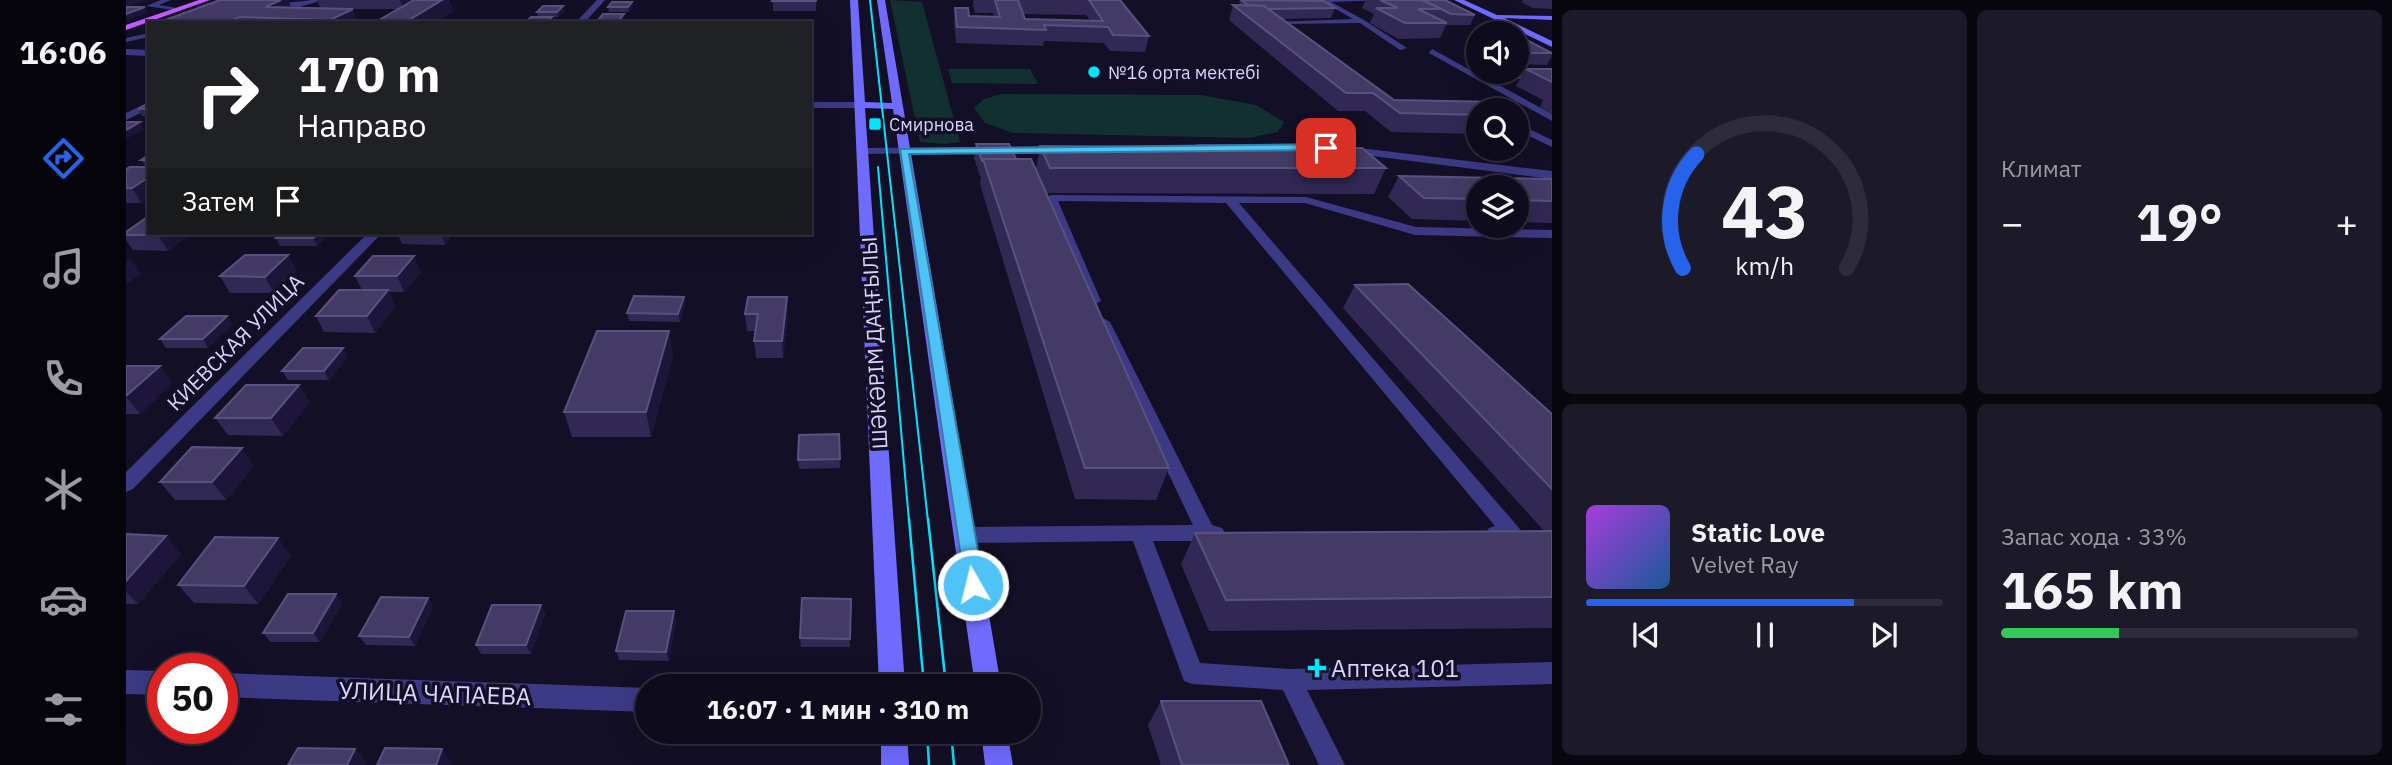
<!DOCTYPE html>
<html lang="ru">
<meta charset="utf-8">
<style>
body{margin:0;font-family:"IBM Plex Sans",sans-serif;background:#1c1929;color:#f1f3f6;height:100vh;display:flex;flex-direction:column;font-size:26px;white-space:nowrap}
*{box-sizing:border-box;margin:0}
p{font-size:23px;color:#9b9ba3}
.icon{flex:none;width:38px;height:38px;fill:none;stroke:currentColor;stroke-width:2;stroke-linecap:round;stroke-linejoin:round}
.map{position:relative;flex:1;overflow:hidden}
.side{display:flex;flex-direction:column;gap:10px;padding:10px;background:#08060f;width:840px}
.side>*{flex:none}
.banner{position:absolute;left:21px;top:21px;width:665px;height:214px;border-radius:0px;box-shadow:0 7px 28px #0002,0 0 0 2px #2e2b3b;background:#202124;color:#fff;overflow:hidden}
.buttons{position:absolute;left:1340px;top:21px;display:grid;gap:14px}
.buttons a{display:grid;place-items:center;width:63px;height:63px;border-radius:50%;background:#0e0b1c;box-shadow:0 7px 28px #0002,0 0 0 2px #2e2b3b;font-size:35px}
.speed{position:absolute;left:21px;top:653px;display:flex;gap:14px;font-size:35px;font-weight:700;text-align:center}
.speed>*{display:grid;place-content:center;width:91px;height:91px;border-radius:50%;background:#0e0b1c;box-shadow:0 7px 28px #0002,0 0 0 2px #2e2b3b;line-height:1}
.speed .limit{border:10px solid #d22;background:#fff;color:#111}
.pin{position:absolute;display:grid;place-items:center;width:60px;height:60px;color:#fff;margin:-30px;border-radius:14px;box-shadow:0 4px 10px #0006}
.me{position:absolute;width:77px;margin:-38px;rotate:352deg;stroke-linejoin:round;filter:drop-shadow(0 0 5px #0008)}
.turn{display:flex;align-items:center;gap:24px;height:147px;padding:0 35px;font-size:32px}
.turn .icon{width:91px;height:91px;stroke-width:2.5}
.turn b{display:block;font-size:49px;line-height:60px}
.then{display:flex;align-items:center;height:66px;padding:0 35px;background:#0003;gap:14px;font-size:26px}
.big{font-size:52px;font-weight:700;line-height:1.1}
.side .tile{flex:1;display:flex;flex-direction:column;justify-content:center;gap:10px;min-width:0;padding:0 24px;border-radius:10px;background:#1c1929}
.side .dial{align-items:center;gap:0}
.dial svg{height:182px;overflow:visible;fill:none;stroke:#2e2b3b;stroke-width:7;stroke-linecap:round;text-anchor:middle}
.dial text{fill:#f1f3f6;stroke:none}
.song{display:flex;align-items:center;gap:21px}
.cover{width:84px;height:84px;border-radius:10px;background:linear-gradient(135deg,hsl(280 70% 55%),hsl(210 70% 35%))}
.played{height:7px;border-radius:4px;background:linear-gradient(90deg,#2563eb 75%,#2e2b3b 75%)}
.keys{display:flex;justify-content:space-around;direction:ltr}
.heat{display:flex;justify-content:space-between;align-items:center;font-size:38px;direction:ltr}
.charge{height:10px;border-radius:5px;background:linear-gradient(90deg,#34c759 33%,#2e2b3b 0)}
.side .tiles{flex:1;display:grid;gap:10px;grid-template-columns:repeat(2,1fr)}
.trip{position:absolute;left:509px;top:674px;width:406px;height:70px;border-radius:35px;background:#0e0b1c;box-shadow:0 7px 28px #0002,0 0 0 2px #2e2b3b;font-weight:700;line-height:70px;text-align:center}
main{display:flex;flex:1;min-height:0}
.tab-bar{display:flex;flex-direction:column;width:126px;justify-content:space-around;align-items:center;background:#06040b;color:#9b9ba3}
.tab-bar .icon{width:49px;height:49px}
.tab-bar .active{color:#2563eb}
.tab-bar b{font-size:32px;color:#f1f3f6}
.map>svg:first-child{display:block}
</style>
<main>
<nav class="tab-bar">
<b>16:06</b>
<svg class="icon active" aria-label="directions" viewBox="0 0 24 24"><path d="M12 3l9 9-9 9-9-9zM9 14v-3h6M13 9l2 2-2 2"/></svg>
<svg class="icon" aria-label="music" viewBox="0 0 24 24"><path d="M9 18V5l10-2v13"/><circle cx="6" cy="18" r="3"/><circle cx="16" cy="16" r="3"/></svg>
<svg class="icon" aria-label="phone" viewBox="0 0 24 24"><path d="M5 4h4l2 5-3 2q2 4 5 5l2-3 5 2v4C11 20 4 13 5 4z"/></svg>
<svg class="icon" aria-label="climate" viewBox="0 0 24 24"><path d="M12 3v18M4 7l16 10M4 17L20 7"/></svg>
<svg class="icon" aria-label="car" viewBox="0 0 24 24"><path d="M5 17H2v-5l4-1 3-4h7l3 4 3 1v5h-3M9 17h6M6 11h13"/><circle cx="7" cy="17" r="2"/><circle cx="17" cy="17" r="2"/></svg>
<svg class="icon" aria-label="filters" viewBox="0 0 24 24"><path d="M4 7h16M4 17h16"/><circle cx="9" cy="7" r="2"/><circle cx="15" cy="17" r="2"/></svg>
</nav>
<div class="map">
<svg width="1426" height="765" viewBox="0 0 1426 765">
<rect width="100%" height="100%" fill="#130f26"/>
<g fill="#12302f">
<polygon points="764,0 796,2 834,142 819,144 794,142"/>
<polygon points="822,69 904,69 912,84 826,83"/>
<polygon points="875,94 1075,95 1130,105 1158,122 1152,132 1123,138 887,133 859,123 848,108 858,99"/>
</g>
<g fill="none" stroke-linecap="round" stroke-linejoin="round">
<g fill="#3d3a85" fill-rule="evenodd">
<polygon points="35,0 45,0 33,5 57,9 54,11 20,6"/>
<polygon points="186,0 198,0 173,7 141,5"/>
<polygon points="1194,0 1263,0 1205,2 1238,20 1281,48 1274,50 1234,23 1159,24 1167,30 1163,32 1149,22 1227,19"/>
<polygon points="23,33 23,37 0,42 0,38"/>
<polygon points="1306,49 1353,75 1426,75 1426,79 1362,79 1426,114 1426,121 1303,53"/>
<polygon points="1391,123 1426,140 1426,147 1391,130"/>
<polygon points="925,195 1180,197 1290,227 1426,230 1426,238 1289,235 1179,203 1113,203 1393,528 1396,533 1393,538 1386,541 1363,538 1360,533 1363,528 1369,526 1100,203 932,201 975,301 968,305 961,301 919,198"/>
<polygon points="977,318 984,322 1086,525 1096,528 1099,533 1096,538 1089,541 1027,541 1074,663 1164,669 1426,662 1426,684 1181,690 1219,765 1193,765 1157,690 1066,684 1058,681 1007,541 840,543 833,540 830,535 833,530 840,527 1067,525 970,322"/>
</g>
<g fill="#3d3a85" fill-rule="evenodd">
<polygon points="471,0 479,0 458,23 449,23"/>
<polygon points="0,49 23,50 23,56 0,55"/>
<polygon points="23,102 23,109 0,120 0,113"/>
<polygon points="684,102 735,102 740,105 735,108 684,108"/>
<polygon points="1071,144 1200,144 1426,171 1426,179 1200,150 1067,149 1065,147"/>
<polygon points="934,146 940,149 938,151 738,154 732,151 738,148"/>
<polygon points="242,233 256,233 7,489 0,492 0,472"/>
<polygon points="0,670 37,671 37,695 0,694"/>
<polygon points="96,673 522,688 522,712 96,697"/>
</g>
<g fill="#6f6bff" fill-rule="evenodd">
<polygon points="724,0 732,0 739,102 766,103 751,0 759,0 875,686 849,686 767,109 739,108 779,686 753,686"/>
<polygon points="1328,0 1338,0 1371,15 1426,16 1426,20 1378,18 1426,41 1426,47"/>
<polygon points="755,732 781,732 783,765 755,765"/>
<polygon points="855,732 881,732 887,765 859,765"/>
</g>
<polygon fill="#c25bff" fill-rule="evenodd" points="73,0 84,0 0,30 0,25"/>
<g stroke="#00e5ff" stroke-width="2">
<polyline points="744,0 802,521"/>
<polyline points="752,167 783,521"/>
</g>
<g stroke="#00e5ff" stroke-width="2.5">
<polyline points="783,519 798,686"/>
<polyline points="802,519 820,686"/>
<polyline points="801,732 803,765"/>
<polyline points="825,732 828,765"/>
</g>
</g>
<g fill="#312854" fill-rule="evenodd">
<polygon points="94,0 162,0 165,7 194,8 191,0 323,0 327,11 308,23 248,23 273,9 204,9 232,23 31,23"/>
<rect x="647" y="0" width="43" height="11"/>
<path d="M847 0H994L1023 36 1019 52 984 51 978 43 918 41 917 46 830 43 828 23 829 8 843 16H868L867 13H849L847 6ZM897 14 960 15 964 20 899 19Z"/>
<polygon points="1114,0 1209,8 1205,18 1156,19 1268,100 1353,110 1353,134 1265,132 1239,111 1212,111 1103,20 1107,5 1113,5"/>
<polygon points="1240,0 1319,0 1349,15 1344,25 1320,25 1314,38 1272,39 1244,23 1248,14 1236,8"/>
<polygon points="1397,0 1426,0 1426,9 1407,8 1395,2"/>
<polygon points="482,7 507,7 503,12 483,12"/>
<polygon points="411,12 438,12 432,17 412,17"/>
<polygon points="472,20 499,20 496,23 472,23"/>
<polygon points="1391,36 1426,53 1426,56 1421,65 1391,64"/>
<polygon points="1400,69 1426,69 1426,114 1414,107 1417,100 1390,86"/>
<polygon points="23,103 23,116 16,116 12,109"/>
<polygon points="1391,112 1398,116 1391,128"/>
<polygon points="850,144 890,159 910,169 914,146 1260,168 1248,194 921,193 1043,468 1030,500 949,499 854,184 855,176 854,176 848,158"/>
<polygon points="23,155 23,198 15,203 0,203 0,169 20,167 15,160"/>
<polygon points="1273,176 1426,179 1426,223 1391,222 1391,187 1353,187 1353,221 1286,219 1262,197"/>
<polygon points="0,232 66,233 42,251 7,250 0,240"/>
<polygon points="156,233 205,233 191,246 154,246 150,238"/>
<polygon points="271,233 328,233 319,245 276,244"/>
<polygon points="162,255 170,271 148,293 104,293 94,276"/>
<polygon points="295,272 278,292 263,292 269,307 249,333 198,332 190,316 236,290 229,276"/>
<polygon points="1229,285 1426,414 1426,628 1083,631 1055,564 1069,533 1418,531 1217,308"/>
<polygon points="558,297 559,305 554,322 503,321 501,313"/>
<polygon points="619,314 662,314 657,358 630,358 628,341 630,331 621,331"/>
<polygon points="101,316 106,325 82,348 40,348 34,339"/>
<polygon points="547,356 525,437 446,437 438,412"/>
<polygon points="222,357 203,380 162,380 156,371"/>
<polygon points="0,366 34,366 46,383 14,414 0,414"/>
<polygon points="173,385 184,402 157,436 102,435 89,418"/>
<polygon points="713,434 714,468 673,469 672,460"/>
<polygon points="128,466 100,500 49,500 34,482"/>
<polygon points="0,534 55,554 12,604 0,604"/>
<polygon points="165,556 132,604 68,603 52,585"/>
<polygon points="725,599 724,647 675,647 674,638"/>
<polygon points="216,603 194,642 145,642 137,633"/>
<polygon points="415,605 419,614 405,654 355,654 350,645"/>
<polygon points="307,607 289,646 240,645 233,636"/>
<polygon points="550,620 543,661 493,660 490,651"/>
<polygon points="1035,701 1163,765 1035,765 1022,725"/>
</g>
<g fill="#1d163a">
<polygon points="0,0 21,0 0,7"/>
<polygon points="155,0 162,0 167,12 139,7"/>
<polygon points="274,0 291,0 277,9"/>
<polygon points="316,0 323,0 327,11 308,23 278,23"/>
<polygon points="506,2 507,7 503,12 502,7"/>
<polygon points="437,6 438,12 432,17 431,12"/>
<polygon points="19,7 22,13 0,20 0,14"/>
<polygon points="227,9 232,23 205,23 204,20"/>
<polygon points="498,14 499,20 496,23 493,23 493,20"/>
<polygon points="114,17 117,23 99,23"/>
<polygon points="426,17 427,23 420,23"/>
<polygon points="14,122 18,129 0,139 0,130"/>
<polygon points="23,177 23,198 15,203 6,188"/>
<polygon points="35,233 66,233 42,251 32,235"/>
<polygon points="193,233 205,233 191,246 187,238"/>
<polygon points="315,233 328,233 319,245"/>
<polygon points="162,255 170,271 148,293 139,277"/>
<polygon points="288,256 295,272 278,292 271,276"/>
<polygon points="4,258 15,274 0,285 0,261"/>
<polygon points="262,290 269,307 249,333 241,316"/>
<polygon points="558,297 559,305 554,322 552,314"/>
<polygon points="661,297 662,314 657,358 656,341"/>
<polygon points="101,316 106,325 82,348 77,339"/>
<polygon points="543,331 547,356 525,437 520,412"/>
<polygon points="217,348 222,357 203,380 198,371"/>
<polygon points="34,366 46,383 14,414 0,397"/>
<polygon points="173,385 184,402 157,436 145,418"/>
<polygon points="116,448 128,466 100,500 86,482"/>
<polygon points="40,536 55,554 12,604 0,592 0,581"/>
<polygon points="152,538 165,556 132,604 118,586"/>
<polygon points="210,594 216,603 194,642 187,633"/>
<polygon points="302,598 307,607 289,646 283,637"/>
<polygon points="415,605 419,614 405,654 400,645"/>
<polygon points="548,611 550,620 543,661 540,652"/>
<polygon points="229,749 243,765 221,765"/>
<polygon points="316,749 327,765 310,765"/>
</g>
<g fill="#433a66" stroke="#5a527e" stroke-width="2">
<polygon points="94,0 155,0 139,7 227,9 204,20 114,17 99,23 31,23"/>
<polygon points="288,0 316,0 278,23 248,23"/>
<polygon points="647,0 690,0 690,1 646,1"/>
<polygon points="869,0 892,0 899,19 977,21 963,0 994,0 1023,36 987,35 982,27 918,25 920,30 831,27 829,8 842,8 843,16 874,17"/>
<polygon points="1115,0 1198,1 1209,8 1142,9 1138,6 1122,5"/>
<polygon points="1254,0 1295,0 1316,9 1292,9 1321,23 1279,23 1250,8 1272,8"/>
<polygon points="1298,0 1319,0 1349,15 1325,14"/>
<polygon points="486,2 506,2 502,7 482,7"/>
<polygon points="1107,5 1138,6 1268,100 1375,102 1389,110 1353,110 1353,115 1274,113 1247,93 1220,93"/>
<polygon points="417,6 437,6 431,12 411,12"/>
<polygon points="0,7 19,7 0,14"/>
<polygon points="477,14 498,14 493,20 472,20"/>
<polygon points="405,17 426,17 420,23 399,23"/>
<polygon points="1391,36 1393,36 1426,53 1391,53"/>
<polygon points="1400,69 1426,69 1426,82"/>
<polygon points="23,103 23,109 12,109"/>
<polygon points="0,122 14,122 0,130"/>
<polygon points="850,144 883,144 890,159 857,159 857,161 856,161"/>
<polygon points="914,146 1236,148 1260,168 924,168"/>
<polygon points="23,155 23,160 15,160"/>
<polygon points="857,159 905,159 1043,468 959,468"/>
<polygon points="4,167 23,167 23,177 6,188 0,188 0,169"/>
<polygon points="1273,176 1426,179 1426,201 1391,200 1391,187 1353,187 1353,199 1298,198"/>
<polygon points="23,216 23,233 35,233 32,235 0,235 0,232"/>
<polygon points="156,233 193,233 187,238 150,238"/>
<polygon points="119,255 162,255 139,277 94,276"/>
<polygon points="247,256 288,256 271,276 229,276"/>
<polygon points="1282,284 1426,414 1426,489 1229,285"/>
<polygon points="213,290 262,290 241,316 190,316"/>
<polygon points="508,296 558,297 552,314 501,313"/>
<polygon points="622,297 661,297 656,341 628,341 632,314 619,314"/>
<polygon points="60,316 101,316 77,339 34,339"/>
<polygon points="471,331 543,331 520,412 438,412"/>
<polygon points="177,348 217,348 198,371 156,371"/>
<polygon points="0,366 34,366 0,396"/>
<polygon points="120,385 173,385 145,418 89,418"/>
<polygon points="713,434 714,459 672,460 673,435"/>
<polygon points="66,447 116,448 86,482 34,482"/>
<polygon points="1426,531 1426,597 1100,600 1069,533"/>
<polygon points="0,534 40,536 0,581"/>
<polygon points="89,537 152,538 118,586 52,585"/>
<polygon points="162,594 210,594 187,633 137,633"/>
<polygon points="255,597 302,598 283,637 233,636"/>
<polygon points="676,598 725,599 724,639 674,638"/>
<polygon points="366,605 415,605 400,645 350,645"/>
<polygon points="500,611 548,611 540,652 490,651"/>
<polygon points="1035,701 1135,701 1163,765 1056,765"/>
<polygon points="172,748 229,749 221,765 162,765"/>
<polygon points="259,748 316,749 310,765 251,765"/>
</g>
<polygon fill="#4fc3f7" stroke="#337fa1" stroke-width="2" points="1200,144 1203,150 783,154 858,585 855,591 847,594 840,591 774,149"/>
<g fill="#00e5ff" stroke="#130f26" stroke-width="2.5">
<circle cx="968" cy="72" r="7"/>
<rect x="742" y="117" width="14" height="14" rx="3.5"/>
<path d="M1187.5 657.5h7v7h7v7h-7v7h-7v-7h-7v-7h7z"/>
</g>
<g text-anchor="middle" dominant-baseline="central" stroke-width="7" stroke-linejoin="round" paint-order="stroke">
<g font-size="18" fill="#d9d4ff" stroke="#130f26" text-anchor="start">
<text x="982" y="72">№16 орта мектебі</text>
<text x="763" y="124">Смирнова</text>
</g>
<g font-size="21" fill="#d9d4ff" stroke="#130f26">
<text transform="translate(109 342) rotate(-45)">КИЕВСКАЯ УЛИЦА</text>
<text transform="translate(748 343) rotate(-93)">ШӘКӘРІМ ДАҢҒЫЛЫ</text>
</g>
<g font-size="24" fill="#d9d4ff" stroke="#130f26" text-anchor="start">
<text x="1205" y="668">Аптека 101</text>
</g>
<g font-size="24" fill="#d9d4ff" stroke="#130f26">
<text transform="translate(309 693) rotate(2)">УЛИЦА ЧАПАЕВА</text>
</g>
</g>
</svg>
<div class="buttons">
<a><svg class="icon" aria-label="sound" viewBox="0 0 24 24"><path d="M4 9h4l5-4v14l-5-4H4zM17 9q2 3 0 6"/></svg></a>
<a><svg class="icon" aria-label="search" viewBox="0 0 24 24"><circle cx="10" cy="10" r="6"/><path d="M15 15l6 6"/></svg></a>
<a><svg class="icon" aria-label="layers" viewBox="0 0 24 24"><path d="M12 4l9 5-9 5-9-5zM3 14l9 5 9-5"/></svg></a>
</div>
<div class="speed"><div class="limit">50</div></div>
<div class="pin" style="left:1200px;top:148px;background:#d93025"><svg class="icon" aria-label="arrive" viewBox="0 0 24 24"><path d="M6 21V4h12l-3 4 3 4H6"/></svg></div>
<svg class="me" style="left:847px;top:585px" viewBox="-20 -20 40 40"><circle r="17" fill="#4fc3f7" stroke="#fff" stroke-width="3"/><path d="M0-11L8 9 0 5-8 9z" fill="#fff"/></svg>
<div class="trip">16:07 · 1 мин · 310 m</div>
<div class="banner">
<div class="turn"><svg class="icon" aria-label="right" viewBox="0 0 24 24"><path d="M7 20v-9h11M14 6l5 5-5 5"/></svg><div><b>170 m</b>Направо</div></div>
<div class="then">Затем<svg class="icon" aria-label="arrive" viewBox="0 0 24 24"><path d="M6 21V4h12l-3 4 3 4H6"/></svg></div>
</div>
</div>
<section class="side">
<div class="tiles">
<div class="tile dial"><svg viewBox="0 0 100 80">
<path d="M14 69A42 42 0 1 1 86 69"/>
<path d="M14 69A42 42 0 0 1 20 19" stroke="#2563eb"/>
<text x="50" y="56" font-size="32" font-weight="700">43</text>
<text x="50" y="72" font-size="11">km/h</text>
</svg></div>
<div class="tile"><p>Климат</p>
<div class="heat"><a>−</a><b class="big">19°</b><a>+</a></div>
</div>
<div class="tile">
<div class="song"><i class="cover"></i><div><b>Static Love</b><p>Velvet Ray</p></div></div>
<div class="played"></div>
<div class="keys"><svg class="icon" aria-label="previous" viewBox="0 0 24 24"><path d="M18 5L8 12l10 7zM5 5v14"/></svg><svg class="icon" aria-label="pause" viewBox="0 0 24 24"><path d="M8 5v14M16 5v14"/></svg><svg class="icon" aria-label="next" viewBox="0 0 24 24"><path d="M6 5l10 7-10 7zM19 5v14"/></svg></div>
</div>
<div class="tile"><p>Запас хода · 33%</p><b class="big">165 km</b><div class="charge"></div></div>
</div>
</section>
</main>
